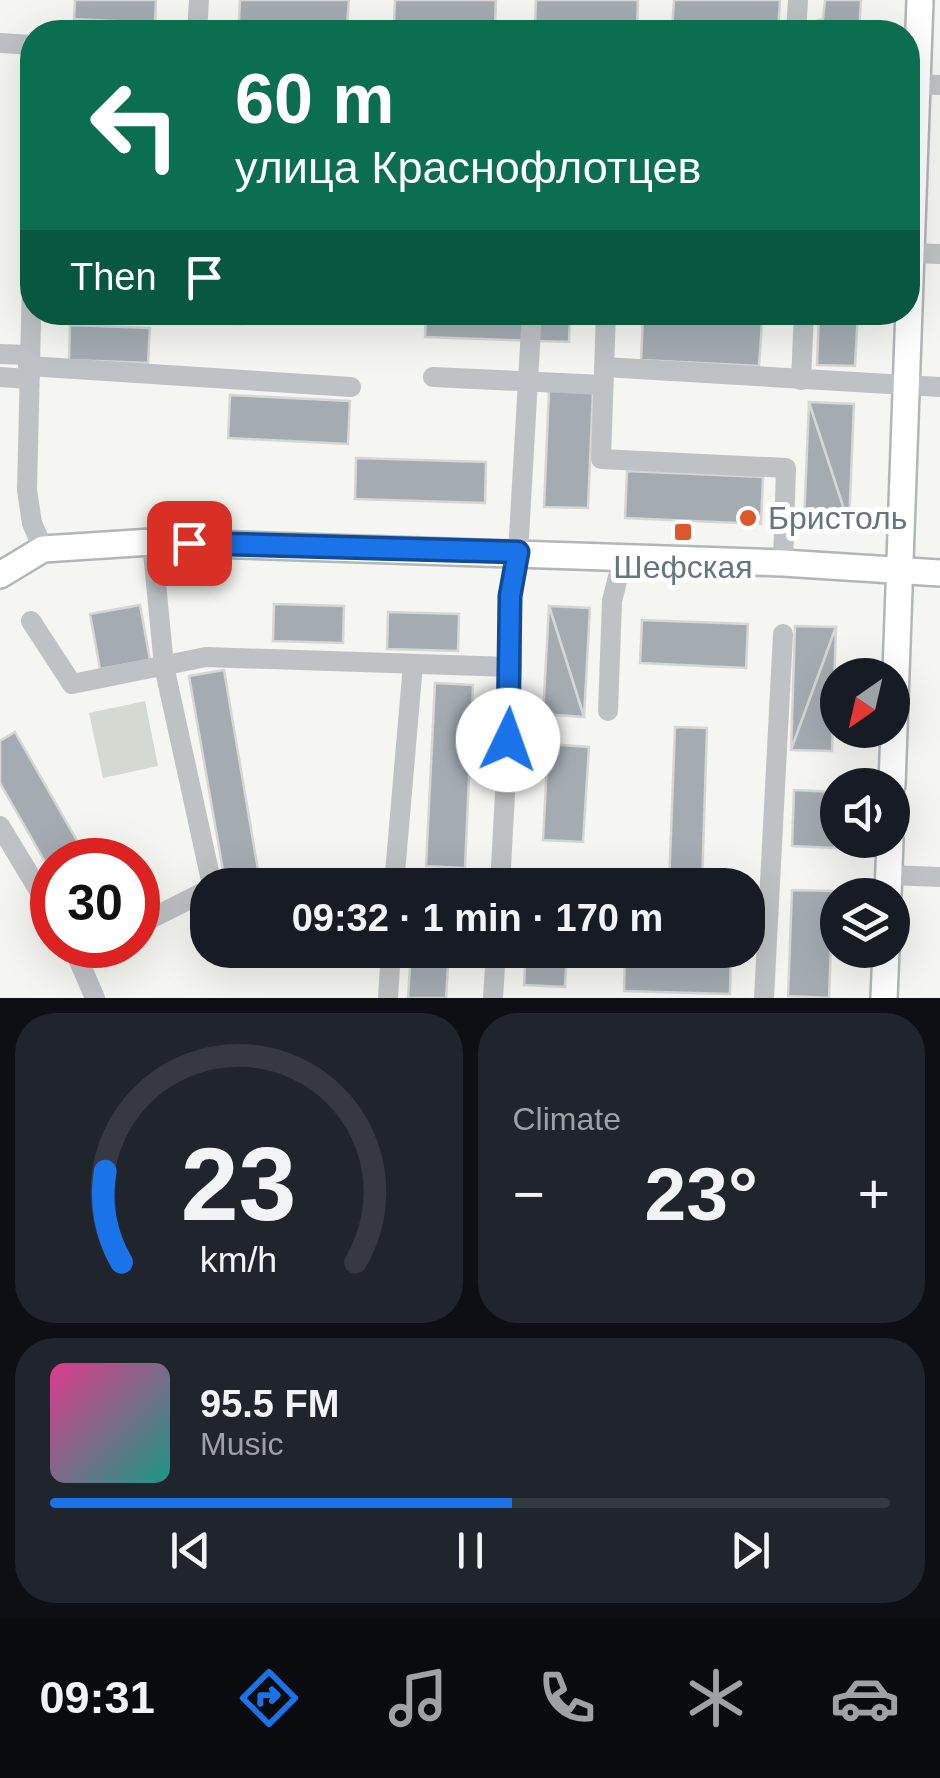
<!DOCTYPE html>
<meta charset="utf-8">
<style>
body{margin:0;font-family:Arial,sans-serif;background:#20242c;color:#f1f3f6;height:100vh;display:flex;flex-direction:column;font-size:38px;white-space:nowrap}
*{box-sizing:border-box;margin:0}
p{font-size:32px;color:#9ea1a6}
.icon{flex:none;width:55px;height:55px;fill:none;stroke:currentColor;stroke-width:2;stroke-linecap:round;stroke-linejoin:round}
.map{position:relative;height:998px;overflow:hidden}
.details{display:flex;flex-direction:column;gap:15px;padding:15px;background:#0d0f14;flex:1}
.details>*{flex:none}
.banner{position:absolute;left:20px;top:20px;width:900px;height:305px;border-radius:40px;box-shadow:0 10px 40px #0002;background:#0b6e4f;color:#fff;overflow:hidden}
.needle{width:65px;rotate:214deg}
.tools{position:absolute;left:820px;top:658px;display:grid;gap:20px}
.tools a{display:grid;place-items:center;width:90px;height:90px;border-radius:50%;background:#171b24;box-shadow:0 10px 40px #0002;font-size:50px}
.speed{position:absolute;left:30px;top:838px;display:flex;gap:20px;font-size:50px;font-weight:700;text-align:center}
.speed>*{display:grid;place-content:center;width:130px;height:130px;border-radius:50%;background:#171b24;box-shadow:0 10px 40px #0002;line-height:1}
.speed .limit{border:15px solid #d22;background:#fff;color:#111}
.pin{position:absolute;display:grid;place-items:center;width:85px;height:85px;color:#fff;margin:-42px;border-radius:20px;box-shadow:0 5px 15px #0006}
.me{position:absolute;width:110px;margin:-55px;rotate:3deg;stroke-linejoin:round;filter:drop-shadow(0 0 8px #0008)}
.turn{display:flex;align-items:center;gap:35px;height:210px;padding:0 50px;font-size:45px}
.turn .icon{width:130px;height:130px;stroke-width:2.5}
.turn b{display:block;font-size:70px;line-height:85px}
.then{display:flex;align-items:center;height:95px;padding:0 50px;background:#0003;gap:20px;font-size:38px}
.big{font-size:75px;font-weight:700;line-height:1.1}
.details .tile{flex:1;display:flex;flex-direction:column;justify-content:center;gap:15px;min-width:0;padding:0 35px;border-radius:40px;background:#20242c}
.details .dial{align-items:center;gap:0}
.dial svg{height:260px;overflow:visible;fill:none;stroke:#363941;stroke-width:7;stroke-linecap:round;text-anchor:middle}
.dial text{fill:#f1f3f6;stroke:none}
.song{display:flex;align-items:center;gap:30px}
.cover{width:120px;height:120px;border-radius:15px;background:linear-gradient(135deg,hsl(330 70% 55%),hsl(170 70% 35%))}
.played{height:10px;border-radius:5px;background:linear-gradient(90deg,#1a73e8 55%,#363941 55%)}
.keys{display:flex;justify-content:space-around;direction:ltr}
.heat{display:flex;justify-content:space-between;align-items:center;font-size:55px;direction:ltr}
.details .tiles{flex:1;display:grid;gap:15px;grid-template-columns:1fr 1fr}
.tile:last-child{grid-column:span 2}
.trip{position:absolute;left:190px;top:868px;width:575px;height:100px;border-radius:40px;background:#171b24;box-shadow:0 10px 40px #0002;font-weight:700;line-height:100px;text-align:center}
.menu{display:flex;height:160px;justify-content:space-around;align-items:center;background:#090b0e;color:#9ea1a6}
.menu .icon{width:70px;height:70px}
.menu .active{color:#1a73e8}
.menu b{font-size:45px;color:#f1f3f6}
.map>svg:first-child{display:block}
</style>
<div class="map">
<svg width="940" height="998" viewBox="0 0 940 998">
<rect width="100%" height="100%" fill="#f5f5f1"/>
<polygon fill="#d4dad1" points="145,701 158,766 103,778 89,713"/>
<g fill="#a4acb2" stroke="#d6d6d4" stroke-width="2.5">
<polygon points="75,0 156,0 155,23 74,19"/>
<polygon points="240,0 349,0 347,26 239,21"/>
<polygon points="395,0 496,0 495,25 394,21"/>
<polygon points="536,0 638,0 637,29 535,25"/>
<polygon points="674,0 780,0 778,32 672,32"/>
<polygon points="825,0 861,0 859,32 816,32 816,21 823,19"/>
<polygon points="203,312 242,312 242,324 203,323"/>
<polygon points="426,312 570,312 569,342 425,337"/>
<polygon points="819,312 858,312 855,366 817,365"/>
<polygon points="643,316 762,323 759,366 641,360"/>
<polygon points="70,325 150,328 148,363 69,360"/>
<polygon points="549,390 593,392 588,508 544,507"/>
<polygon points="230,395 350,401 348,444 228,438"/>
<polygon points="809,402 849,524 804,522"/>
<polygon points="809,402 854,404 849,524"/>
<polygon points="356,458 486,462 485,503 355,499"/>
<polygon points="627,471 763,477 761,524 625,518"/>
<polygon points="274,604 344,606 343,643 273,641"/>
<polygon points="140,605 150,660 100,669 90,614"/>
<polygon points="549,606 590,608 584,717"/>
<polygon points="549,606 584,717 543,714"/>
<polygon points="388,612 459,614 458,651 387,649"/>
<polygon points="642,620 748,624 746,668 640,663"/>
<polygon points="795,626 836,627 791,750"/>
<polygon points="836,627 832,751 791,750"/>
<polygon points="224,670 258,870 224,876 189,676"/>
<polygon points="435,683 473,685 465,868 426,866"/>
<polygon points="675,727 707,728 702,885 669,885"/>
<polygon points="15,732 88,860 52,860 52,874 0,783 0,741"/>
<polygon points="548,744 589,747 583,842 543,840"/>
<polygon points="794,790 837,792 835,848 792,846"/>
<polygon points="530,877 571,879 570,885 529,885"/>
<polygon points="792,890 833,891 829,998 788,996"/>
<polygon points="411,950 449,950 446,998 408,998"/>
<polygon points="526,950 567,950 565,987 524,985"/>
<polygon points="625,950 731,950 730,994 624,991"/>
</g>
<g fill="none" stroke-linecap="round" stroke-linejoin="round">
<defs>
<g id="major">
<polyline points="0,575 43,549 152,542 783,563 940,573"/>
<polyline points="892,785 920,0"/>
<polyline points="888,895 890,840"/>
<polyline points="884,998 886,950"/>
</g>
</defs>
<use href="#major" stroke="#b1b6b9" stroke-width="30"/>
<g stroke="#bec2c5" stroke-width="20">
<polyline points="197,32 199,0"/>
<polyline points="796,32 798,0"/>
<polyline points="0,43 32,45"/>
<polyline points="908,84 940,85"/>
<polyline points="910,253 940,254"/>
<polyline points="32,280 27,490 32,523 43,549"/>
<polyline points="606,312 601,459 786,468 783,563"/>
<polyline points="0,354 28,355"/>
<polyline points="28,366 351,387"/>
<polyline points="604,367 940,387"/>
<polyline points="0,377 28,379"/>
<polyline points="433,377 603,385"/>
<polyline points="801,380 804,312"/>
<polyline points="152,542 164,666 212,885"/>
<polyline points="31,621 72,684 206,657 512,667"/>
<polyline points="608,711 612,601 623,557"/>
<polyline points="0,826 52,912"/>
<polyline points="889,875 940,877"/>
<polyline points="394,885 413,664"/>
<polyline points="500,885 512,667 510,596 518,553 532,312"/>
<polyline points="152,918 208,890"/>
<polyline points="72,945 95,998"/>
<polyline points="388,998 391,950"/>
<polyline points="493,998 496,950"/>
<polyline points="764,998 783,634"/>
</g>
<use href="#major" stroke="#fff" stroke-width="25"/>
</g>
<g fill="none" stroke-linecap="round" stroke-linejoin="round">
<defs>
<polyline id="route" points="189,543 518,552 510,596 508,740"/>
</defs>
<use href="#route" stroke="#114b97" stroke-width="25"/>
<use href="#route" stroke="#1a73e8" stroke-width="18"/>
</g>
<g fill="#dc572a" stroke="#fff" stroke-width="4">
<circle cx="748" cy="518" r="10"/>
<rect x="673" y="522" width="20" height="20" rx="5"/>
</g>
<g text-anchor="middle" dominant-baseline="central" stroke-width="10" stroke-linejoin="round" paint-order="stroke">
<g font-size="32" fill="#657481" stroke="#fff" text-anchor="start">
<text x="768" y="518">Бристоль</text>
<text x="683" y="567" text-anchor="middle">Шефская</text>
</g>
</g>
</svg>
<div class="tools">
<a><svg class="needle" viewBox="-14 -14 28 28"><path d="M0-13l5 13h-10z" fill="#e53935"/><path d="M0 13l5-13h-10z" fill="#9ea1a6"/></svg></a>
<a><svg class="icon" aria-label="sound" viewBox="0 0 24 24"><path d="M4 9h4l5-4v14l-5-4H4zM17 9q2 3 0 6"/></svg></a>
<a><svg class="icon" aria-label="layers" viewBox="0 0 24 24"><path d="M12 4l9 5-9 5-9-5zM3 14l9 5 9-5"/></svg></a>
</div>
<div class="speed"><div class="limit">30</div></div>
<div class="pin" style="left:189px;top:543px;background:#d93025"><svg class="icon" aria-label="arrive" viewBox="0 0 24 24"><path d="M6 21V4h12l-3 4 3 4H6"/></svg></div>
<svg class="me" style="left:508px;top:740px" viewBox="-20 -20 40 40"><circle r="19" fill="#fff"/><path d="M0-13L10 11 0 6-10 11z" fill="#1a73e8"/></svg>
<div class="trip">09:32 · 1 min · 170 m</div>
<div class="banner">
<div class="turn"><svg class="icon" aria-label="left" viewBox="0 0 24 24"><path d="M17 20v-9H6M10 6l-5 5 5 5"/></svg><div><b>60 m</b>улица Краснофлотцев</div></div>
<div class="then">Then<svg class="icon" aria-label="arrive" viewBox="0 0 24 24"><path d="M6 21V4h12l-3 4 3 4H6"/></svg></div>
</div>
</div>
<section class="details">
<div class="tiles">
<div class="tile dial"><svg viewBox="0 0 100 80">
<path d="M14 69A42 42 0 1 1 86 69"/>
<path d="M14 69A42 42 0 0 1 9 41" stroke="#1a73e8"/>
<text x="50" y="56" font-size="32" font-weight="700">23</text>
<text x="50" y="72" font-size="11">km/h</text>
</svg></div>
<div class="tile"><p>Climate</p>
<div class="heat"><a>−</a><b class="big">23°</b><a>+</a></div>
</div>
<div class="tile">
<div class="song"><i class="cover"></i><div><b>95.5 FM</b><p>Music</p></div></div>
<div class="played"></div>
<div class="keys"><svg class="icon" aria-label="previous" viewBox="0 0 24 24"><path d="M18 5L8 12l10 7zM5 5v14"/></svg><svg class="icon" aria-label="pause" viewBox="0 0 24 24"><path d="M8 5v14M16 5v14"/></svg><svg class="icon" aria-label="next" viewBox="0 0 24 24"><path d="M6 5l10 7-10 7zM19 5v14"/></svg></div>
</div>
</div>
</section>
<nav class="menu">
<b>09:31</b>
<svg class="icon active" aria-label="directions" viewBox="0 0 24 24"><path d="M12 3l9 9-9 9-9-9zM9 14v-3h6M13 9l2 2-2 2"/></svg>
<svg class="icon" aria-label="music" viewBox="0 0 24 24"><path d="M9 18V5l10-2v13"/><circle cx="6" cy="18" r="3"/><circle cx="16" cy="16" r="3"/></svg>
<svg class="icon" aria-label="phone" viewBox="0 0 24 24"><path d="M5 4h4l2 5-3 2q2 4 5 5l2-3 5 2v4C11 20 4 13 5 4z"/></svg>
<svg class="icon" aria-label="climate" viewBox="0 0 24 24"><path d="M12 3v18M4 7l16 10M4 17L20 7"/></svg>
<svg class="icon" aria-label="car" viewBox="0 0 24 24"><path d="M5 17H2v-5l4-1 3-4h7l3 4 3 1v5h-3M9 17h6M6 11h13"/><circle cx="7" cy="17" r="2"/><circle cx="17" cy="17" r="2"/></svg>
</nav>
